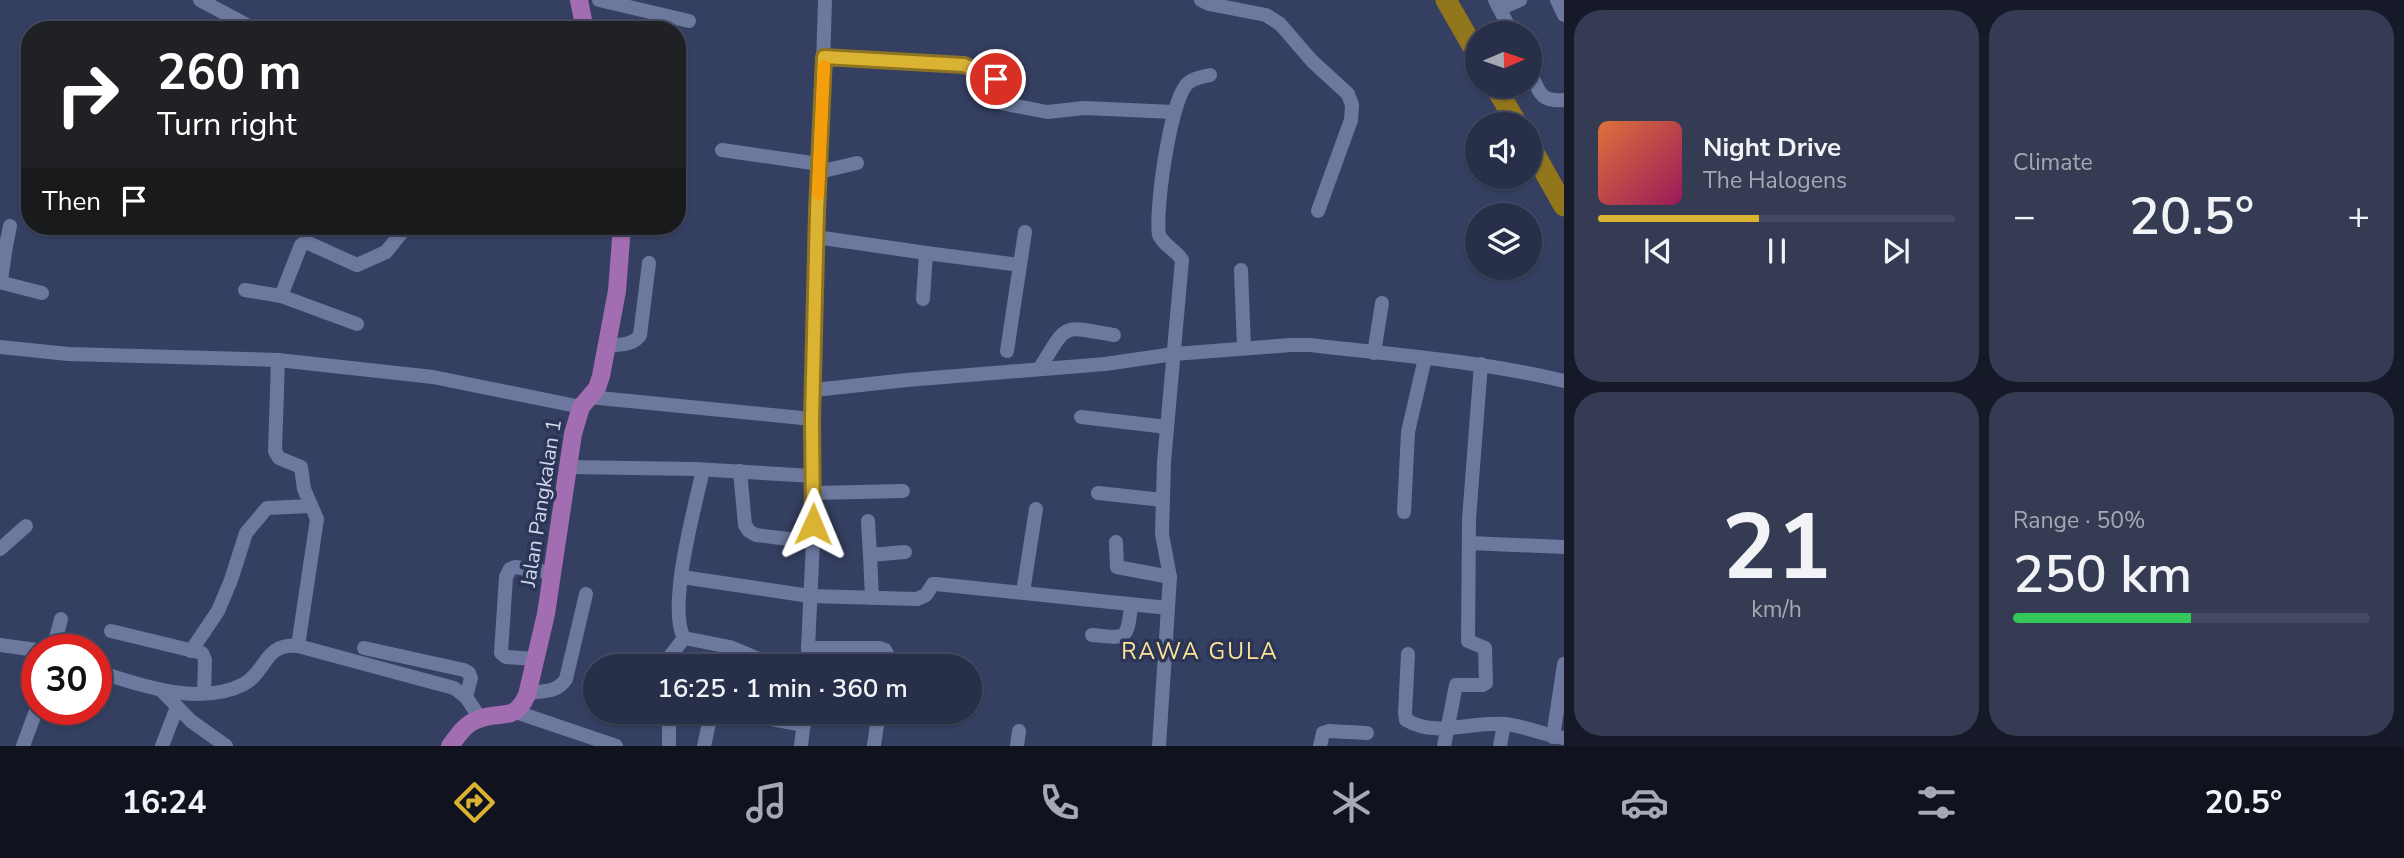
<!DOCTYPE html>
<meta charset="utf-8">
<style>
body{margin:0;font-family:"Nunito Sans",sans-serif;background:#343b53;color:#f1f3f6;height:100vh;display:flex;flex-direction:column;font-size:26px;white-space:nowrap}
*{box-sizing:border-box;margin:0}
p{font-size:23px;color:#a5a9b4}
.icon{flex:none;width:38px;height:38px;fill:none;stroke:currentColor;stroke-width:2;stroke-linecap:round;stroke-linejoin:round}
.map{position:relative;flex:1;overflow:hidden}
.drawer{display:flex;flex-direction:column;gap:10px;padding:10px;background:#161a28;width:840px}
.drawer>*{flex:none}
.guide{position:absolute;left:21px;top:21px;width:665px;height:214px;border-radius:28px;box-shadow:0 2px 5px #0004,0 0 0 2px #444a61;background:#202124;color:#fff;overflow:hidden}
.needle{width:46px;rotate:88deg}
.buttons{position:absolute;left:1465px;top:21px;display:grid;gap:14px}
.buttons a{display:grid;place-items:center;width:77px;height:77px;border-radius:50%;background:#282f49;box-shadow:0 2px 5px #0004,0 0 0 2px #444a61;font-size:35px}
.speed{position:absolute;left:21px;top:634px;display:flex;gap:14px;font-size:35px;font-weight:700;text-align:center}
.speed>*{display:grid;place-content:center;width:91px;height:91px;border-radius:50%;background:#282f49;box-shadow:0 2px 5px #0004,0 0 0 2px #444a61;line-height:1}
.speed .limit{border:10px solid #d22;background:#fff;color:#111}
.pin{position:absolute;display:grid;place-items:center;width:60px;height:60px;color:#fff;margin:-30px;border:4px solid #fff;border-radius:50%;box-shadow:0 2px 7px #0007}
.me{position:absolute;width:77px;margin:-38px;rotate:1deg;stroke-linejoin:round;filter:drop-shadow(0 0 5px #0008)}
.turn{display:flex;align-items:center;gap:24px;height:147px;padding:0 21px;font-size:32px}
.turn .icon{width:91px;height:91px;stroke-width:2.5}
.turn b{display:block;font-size:49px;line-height:60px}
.then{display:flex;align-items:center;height:66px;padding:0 21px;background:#0003;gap:14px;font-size:26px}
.big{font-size:52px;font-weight:600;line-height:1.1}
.drawer .card{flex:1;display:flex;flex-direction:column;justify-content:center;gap:10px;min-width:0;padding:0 24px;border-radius:28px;background:#343b53}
.drawer .dial{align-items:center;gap:0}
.dial b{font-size:91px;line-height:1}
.song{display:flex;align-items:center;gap:21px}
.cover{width:84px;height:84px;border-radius:10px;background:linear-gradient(135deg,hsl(20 70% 55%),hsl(330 70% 35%))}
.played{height:7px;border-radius:4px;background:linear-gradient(90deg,#dab333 45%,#444a61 45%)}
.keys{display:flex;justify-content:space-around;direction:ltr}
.heat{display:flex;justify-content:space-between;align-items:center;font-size:38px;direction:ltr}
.charge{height:10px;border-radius:5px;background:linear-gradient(90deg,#34c759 50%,#444a61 0)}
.drawer .tiles{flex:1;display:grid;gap:10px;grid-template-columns:repeat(2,1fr)}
.trip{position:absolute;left:583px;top:654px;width:399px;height:70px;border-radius:35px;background:#282f49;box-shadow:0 2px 5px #0004,0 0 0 2px #444a61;font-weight:600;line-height:70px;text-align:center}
.menu{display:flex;height:112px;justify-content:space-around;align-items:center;background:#10131d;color:#a5a9b4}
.menu .icon{width:49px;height:49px}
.menu .selected{color:#dab333}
.menu b{font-size:32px;color:#f1f3f6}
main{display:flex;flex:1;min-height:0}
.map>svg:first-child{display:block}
</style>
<main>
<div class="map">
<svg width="1564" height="746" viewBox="0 0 1564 746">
<rect width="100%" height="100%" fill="#353f61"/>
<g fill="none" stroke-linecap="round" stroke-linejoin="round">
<g stroke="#91761b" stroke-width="21">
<polyline points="1446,0 1477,54"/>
<polyline points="1495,86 1517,124"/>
<polyline points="1530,146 1564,206"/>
</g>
<g stroke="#6c789e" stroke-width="14">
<polyline points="200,0 256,30"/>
<polyline points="599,0 689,21"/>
<polyline points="1201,0 1209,4 1266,15 1280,24 1312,61 1348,94 1352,105 1351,120 1318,211"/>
<polyline points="1495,0 1512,33"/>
<polyline points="1557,0 1564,15"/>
<polyline points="1501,8 1520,0"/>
<polyline points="824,57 964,65 996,79 999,101 1001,103 1047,112 1084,108 1174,112"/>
<path d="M1530 71C1539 91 1539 102 1564 100"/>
<polyline points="722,150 819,164"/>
<polyline points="819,172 857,163"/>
<polyline points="816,237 926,253"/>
<polyline points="0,245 6,246 1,280 3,283 42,293"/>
<polyline points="6,246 10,226"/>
<polyline points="1241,270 1244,348"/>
<polyline points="245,290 281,296 301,245 306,242 357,265 386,252 407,226"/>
<polyline points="281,296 357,324"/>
<polyline points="923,299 926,253 1020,265"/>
<path d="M607 346C619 344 633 346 640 335L649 263"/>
<polyline points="0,347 68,354 278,360 433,377 581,407"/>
<polyline points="1007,351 1025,232"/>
<polyline points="1374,353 1382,303"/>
<polyline points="278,360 275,451 279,458 301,467 304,489 317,519 298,646"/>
<path d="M1040 368C1068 322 1061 326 1114 335"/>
<path d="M814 390 907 380 1105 364 1174 354 1291 345H1310C1395 355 1481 361 1564 381"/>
<polyline points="589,397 812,419"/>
<polyline points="1081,417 1167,427"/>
<polyline points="568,467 695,469 814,476"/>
<polyline points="740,471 745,525 749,531 756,535 813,542"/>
<polyline points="813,493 903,491"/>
<polyline points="1098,493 1163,500"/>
<polyline points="1404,512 1408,432 1425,358"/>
<polyline points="868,521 870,555"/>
<polyline points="1116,542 1117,567 1170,577"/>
<polyline points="1469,543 1564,547"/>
<polyline points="0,549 26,526"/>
<polyline points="682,577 810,596 917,599 926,595 933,584 936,584 1168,608"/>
<polyline points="1023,592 1036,509"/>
<polyline points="872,598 870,555 905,552"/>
<polyline points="111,631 202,653 205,660 204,693"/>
<path d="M1092 635C1125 638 1127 642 1131 607"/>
<path d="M684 638C667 607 695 506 703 470"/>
<polyline points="0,645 37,650"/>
<polyline points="364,648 464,670 469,673 471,678 466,697"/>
<polyline points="808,648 879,648 885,650 889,658 887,667"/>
<polyline points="53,649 61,619"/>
<polyline points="191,651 218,611 231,580 246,533 267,508 311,506"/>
<path d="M1408 654 1405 713 1406 720C1437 738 1472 721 1505 724 1525 726 1544 735 1564 738"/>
<polyline points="536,659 506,657 501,653 506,577 510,569 515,567 553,573"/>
<polyline points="667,667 671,655 684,638 730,647 756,658 796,667"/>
<polyline points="811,667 808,648 813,542 812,419 825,0"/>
<path d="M96 671C139 685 200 707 244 684 267 671 265 642 298 646L454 688 466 697 480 718"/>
<polyline points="161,690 191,721 226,746"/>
<path d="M528 693C543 691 557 693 566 679L586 594"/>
<polyline points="516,712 616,746"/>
<polyline points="733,712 804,725"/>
<polyline points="1553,737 1564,664"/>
<polyline points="874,745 879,712"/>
<polyline points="23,746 37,708"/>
<polyline points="162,746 177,707"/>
<polyline points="669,746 669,712"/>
<polyline points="704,746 709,723 717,714 731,712"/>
<polyline points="801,746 805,712"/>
<polyline points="1017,746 1019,731"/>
<path d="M1159 746 1170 577 1162 534 1164 462 1182 260C1176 250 1164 246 1159 235 1155 209 1170 105 1186 85 1192 78 1202 77 1210 75"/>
<polyline points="1320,746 1323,733 1329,731 1367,733"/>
<polyline points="1444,746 1456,685 1483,685 1486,683 1485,648 1468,641 1469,519 1481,364"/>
<polyline points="1500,746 1504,724"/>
</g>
<g stroke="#a36db2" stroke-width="18">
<polyline points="579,0 585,30"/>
<path d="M450 746C458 735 466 723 479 719 502 710 514 723 527 695L546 614 573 434 581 407 597 388 601 376 617 291 622 226"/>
</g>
</g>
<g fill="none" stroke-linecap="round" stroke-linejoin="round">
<defs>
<polyline id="route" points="813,524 812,419 817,211 824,57 964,65 996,79"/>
</defs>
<use href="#route" stroke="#8e7421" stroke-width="18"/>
<use href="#route" stroke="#dab333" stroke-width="12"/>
<polyline stroke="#f59e0b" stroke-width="12" points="818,194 824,66"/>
</g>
<g text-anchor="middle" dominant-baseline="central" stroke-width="7" stroke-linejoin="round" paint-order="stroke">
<g font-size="21" fill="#d0d7ec" stroke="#2b3556">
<text transform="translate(541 503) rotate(-81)">Jalan Pangkalan 1</text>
</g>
<g font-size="23" letter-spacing="2" fill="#fde295" stroke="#2b3556">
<text x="1200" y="651">RAWA GULA</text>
</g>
</g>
</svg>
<div class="buttons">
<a><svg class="needle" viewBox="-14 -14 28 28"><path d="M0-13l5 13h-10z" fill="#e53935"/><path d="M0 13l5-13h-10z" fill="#a5a9b4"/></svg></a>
<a><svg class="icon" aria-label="sound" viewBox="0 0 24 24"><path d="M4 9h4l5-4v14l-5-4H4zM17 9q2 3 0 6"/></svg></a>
<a><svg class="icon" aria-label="layers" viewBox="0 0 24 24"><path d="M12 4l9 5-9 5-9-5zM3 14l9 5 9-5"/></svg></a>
</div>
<div class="speed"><div class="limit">30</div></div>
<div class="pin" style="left:996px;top:79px;background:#d93025"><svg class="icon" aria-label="arrive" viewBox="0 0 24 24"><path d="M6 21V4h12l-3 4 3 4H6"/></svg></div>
<svg class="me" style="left:813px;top:524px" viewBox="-20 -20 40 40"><path d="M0-17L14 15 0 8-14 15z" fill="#dab333" stroke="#fff" stroke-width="4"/></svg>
<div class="trip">16:25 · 1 min · 360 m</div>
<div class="guide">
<div class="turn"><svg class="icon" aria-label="right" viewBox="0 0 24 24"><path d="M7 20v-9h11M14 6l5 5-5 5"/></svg><div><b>260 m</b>Turn right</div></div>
<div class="then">Then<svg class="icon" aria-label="arrive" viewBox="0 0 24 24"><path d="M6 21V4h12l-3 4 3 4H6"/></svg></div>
</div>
</div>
<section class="drawer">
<div class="tiles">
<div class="card">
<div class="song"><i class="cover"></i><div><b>Night Drive</b><p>The Halogens</p></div></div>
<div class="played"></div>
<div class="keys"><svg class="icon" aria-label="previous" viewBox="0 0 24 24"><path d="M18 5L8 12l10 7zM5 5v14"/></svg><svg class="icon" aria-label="pause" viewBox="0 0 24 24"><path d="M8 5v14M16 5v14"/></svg><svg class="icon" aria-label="next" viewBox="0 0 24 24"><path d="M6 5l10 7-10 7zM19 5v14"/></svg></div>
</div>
<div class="card"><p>Climate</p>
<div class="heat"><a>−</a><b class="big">20.5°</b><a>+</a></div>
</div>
<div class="card dial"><b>21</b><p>km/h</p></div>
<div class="card"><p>Range · 50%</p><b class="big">250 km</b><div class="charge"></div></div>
</div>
</section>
</main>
<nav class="menu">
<b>16:24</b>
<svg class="icon selected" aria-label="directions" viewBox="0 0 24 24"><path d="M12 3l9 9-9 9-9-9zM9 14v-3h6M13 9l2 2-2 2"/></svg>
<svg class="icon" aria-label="music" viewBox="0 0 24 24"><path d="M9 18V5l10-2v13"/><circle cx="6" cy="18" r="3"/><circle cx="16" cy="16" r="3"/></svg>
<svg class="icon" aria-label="phone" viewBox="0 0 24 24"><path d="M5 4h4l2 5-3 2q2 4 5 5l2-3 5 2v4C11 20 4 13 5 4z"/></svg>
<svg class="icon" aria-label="climate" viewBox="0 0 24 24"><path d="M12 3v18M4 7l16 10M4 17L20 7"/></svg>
<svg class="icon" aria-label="car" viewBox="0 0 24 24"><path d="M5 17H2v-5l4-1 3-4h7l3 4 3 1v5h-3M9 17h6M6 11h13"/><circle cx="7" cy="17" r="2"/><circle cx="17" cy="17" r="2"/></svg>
<svg class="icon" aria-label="filters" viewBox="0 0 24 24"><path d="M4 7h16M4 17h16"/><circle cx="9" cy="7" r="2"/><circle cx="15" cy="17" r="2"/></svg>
<b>20.5°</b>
</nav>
